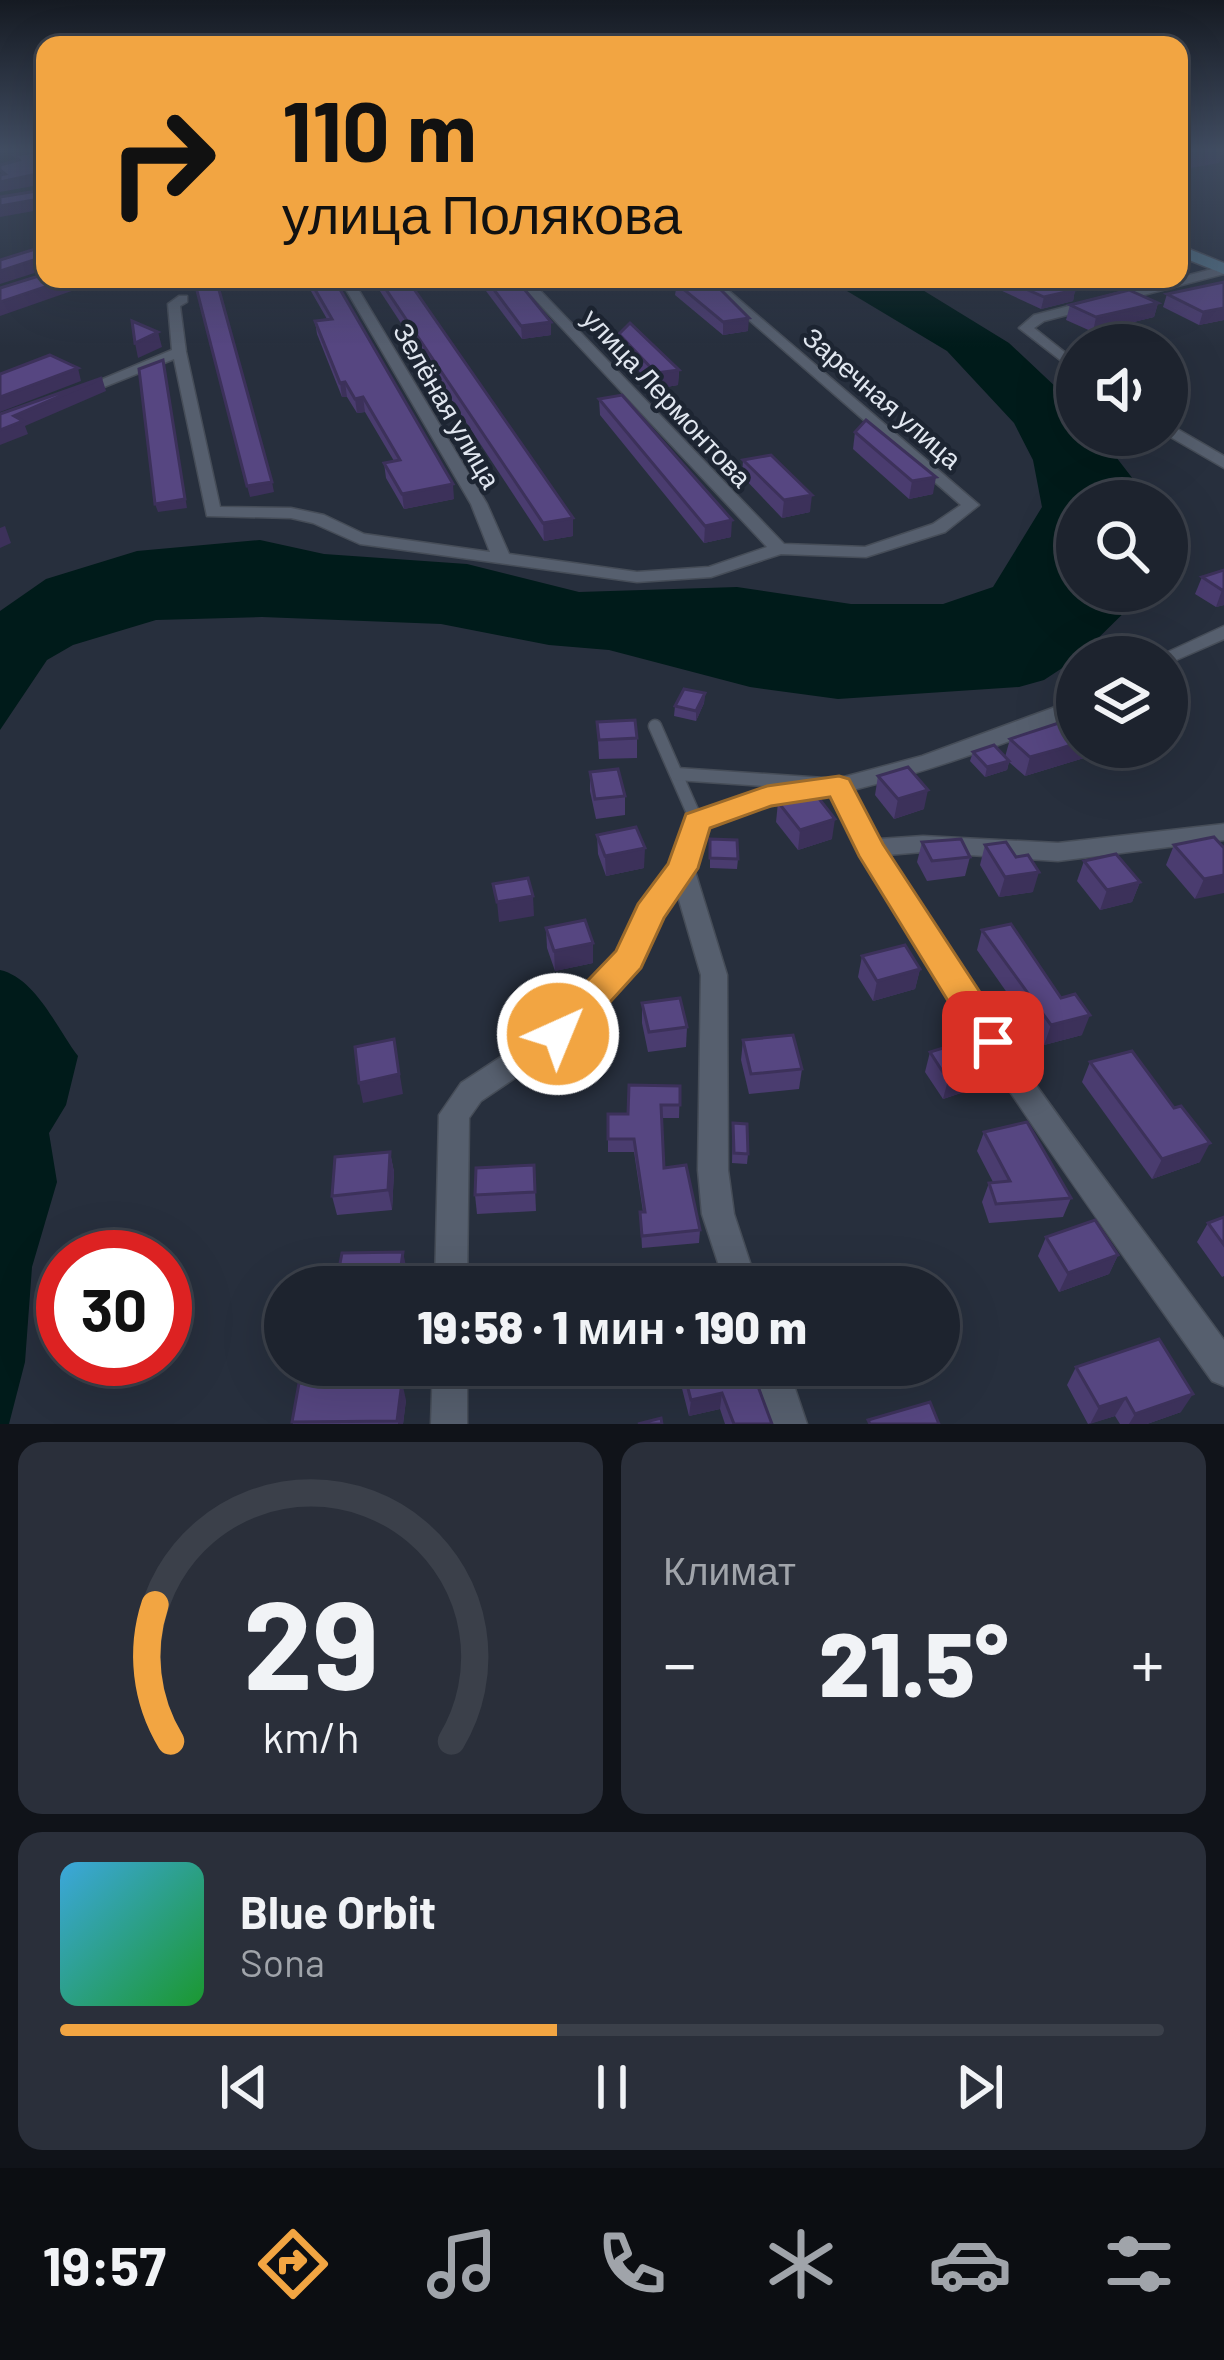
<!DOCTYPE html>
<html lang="ru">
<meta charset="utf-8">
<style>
body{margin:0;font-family:Barlow,sans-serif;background:#2a2f3a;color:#f1f3f6;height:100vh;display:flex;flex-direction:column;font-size:45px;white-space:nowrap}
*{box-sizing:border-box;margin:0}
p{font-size:39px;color:#a0a4aa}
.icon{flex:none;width:66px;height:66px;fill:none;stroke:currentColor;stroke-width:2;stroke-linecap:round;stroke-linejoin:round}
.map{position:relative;height:1424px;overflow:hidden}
.side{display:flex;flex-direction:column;gap:18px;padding:18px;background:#101319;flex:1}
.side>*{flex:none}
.guide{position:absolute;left:36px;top:36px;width:1152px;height:252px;border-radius:24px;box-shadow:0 12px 48px #0002,0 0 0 3px #3b404a;background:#f2a542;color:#111;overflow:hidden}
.buttons{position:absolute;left:1056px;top:324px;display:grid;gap:24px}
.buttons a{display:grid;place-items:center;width:132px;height:132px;border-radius:50%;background:#1d232e;box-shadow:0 12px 48px #0002,0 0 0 3px #3b404a;font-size:60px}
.speed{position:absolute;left:36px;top:1230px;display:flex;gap:24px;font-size:60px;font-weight:700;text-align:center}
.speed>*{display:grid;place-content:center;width:156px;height:156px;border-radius:50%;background:#1d232e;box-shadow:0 12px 48px #0002,0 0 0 3px #3b404a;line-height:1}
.speed .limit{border:18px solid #d22;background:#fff;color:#111}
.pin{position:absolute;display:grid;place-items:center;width:102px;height:102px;color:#fff;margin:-51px;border-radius:24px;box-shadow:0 6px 18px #0006}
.me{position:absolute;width:132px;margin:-66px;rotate:44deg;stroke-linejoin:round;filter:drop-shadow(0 0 9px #0008)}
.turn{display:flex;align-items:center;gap:42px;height:252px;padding:0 48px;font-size:54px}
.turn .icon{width:156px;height:156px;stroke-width:2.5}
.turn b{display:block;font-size:84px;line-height:102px}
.big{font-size:90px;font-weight:800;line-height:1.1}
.side .card{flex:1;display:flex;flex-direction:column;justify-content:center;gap:18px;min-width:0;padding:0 42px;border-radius:24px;background:#2a2f3a}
.side .dial{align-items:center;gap:0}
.dial svg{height:312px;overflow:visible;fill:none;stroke:#3b404a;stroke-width:7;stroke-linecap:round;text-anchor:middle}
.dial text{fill:#f1f3f6;stroke:none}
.song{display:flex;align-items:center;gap:36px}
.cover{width:144px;height:144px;border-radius:18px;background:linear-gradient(135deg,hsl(200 70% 55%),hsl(130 70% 35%))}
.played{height:12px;border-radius:6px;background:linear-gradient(90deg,#f2a542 45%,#3b404a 45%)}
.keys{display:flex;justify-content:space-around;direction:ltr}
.heat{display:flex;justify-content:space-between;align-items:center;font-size:66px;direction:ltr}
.side .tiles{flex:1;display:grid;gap:18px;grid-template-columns:1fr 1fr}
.card:last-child{grid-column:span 2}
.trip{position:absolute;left:264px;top:1266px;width:696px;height:120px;border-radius:60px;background:#1d232e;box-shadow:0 12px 48px #0002,0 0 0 3px #3b404a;font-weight:800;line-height:120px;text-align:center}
.tabs{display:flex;height:192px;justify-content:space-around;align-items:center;background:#0c0e12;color:#a0a4aa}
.tabs .icon{width:84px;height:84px}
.tabs .selected{color:#f2a542}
.tabs b{font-size:54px;color:#f1f3f6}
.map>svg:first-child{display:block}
</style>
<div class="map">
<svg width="1224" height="1424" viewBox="0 0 1224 1424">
<rect width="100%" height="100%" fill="#272f3d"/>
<g fill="#001b1a">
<polygon points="827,279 908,281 1009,343 1077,407 1077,435 1099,435 1140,488 1139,501 1077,501 1077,591 1146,591 1079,657 1044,680 1019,687 838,699 750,687 609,650 549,645 441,624 262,617 156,620 73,645 47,660 0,730 0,611 46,579 137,551 260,540 324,554 467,564 579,592 737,587 851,604 943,604 993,587 1042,507 1033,460 1014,423 947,351"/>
<path d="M0 970C36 978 57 1029 78 1056L66 1105 49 1133 57 1182 32 1267 25 1362 9 1424H0Z"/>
</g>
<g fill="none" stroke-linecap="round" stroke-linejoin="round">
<defs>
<g id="lane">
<polyline points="655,726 697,822"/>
<polyline points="677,774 824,784"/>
</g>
<g id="street">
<polygon points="1224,266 1224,274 1044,321 1034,328 1077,362 1077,373 1019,328 1034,315"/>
<polygon points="340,279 352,279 487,504 509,554 637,572 709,567 767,547 516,279 529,279 784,544 865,547 933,524 961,505 702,279 715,279 979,505 945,532 866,557 781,554 711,577 637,582 360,544 313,523 291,518 207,516 174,359 84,395 72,392 172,350 168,304 179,296 187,296 187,302 180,306 186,352 220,507 291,508 324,515 364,534 490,552 471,504"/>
<polygon points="1167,423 1224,456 1224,468 1167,435"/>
<polygon points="1224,626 1224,639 1174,661 1167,663 1167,657 1157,657"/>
<path d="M1077 699V714C1004 745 929 771 853 790L879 839 923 836 1058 843 1224 824V840L1058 861 923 852 887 855C984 1027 1108 1181 1224 1340V1386L1212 1381C1077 1191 939 1001 832 795L749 810 707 827 694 868 727 975 728 1170 734 1214 758 1287H726L702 1214 698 1170 701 975 677 893 661 917 638 966 568 1042 481 1101 469 1118 467 1287H435L439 1115 461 1083 548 1026 619 953 641 906 671 866 689 816 749 794 840 778 922 756Z"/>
<polygon points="433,1365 467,1365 467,1424 431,1424"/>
<polygon points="753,1365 787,1365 807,1424 771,1424"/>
</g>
<polygon id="secondary" points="1179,245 1224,263 1224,274 1179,256"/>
</defs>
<use href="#lane" stroke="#464d58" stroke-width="15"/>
<use href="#street" stroke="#464d58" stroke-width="3"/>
<use href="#secondary" stroke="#464d58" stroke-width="3"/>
<use href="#lane" stroke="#565f6e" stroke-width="12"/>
<use href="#street" fill="#565f6e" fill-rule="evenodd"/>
<use href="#secondary" fill="#517084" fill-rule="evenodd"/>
</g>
<g fill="#4a3c6f">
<polygon points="304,279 334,279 454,499 404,509 386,478 384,463 394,461 365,412 357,413 347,397 342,397 317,334 315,321 327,319"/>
<polygon points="372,279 407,279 573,518 573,536 544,541"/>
<polygon points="477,279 516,279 551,322 551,335 522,339"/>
<polygon points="664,279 710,279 748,331 723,335 675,295 676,289"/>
<polygon points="1002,279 1075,290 1073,301 1041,309 1000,290"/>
<polygon points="1062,279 1115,279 1091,285 1090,289"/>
<polygon points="1224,282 1224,320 1199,325 1163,307 1167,294"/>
<polygon points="1158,303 1154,317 1093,332 1066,320 1070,305"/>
<polygon points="619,334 679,370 678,385 655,389 619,349"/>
<polygon points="599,399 731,537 704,543 600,415"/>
<polygon points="855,432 933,494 909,499 853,449"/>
<polygon points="743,460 810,512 782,518 742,476"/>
<polygon points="1224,570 1224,605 1216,607 1195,594 1202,577"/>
<polygon points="705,693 704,703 696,721 674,716 675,706"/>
<polygon points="597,722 637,738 637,758 599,759"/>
<polygon points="1010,739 1077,747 1088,747 1084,758 1025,776 1009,762 1007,770 985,777 970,761 973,752 1005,757"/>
<polygon points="590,772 625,796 625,815 596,819 590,791"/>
<polygon points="878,776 924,809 894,819 875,795"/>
<polygon points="778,802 832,839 798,850 776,822"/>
<polygon points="597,835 644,868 606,876 598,854"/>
<polygon points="710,839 738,859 737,869 710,868"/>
<polygon points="922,842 970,857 965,876 927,881 917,862"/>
<polygon points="985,845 1033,892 999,897 980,865"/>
<polygon points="1174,845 1224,848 1195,899 1166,865"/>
<polygon points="1084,861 1140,882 1132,902 1100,910 1077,881"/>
<polygon points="546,928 593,963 555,971 547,948"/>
<polygon points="982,930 1082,1035 1044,1045 977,950"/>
<polygon points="862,956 920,969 915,989 873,1001 858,977"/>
<polygon points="642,1003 687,1027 686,1047 648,1052 642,1023"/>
<polygon points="743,1040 802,1069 799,1089 749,1094 741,1060"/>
<polygon points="930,1052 991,1065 985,1085 943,1099 925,1072"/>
<polygon points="1090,1062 1200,1162 1152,1179 1082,1082"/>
<polygon points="680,1086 679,1118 662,1118 664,1168 700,1230 699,1243 642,1248 640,1212 643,1212 634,1152 608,1152 608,1114 628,1114"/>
<polygon points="733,1123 748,1154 747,1164 732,1163"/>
<polygon points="984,1132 1071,1198 1063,1217 989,1223 982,1202 989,1183 993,1182 977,1151"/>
<polygon points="390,1152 394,1172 392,1210 337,1215 332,1196"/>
<polygon points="534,1165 536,1211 477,1214 475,1195"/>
<polygon points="1224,1217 1224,1276 1222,1277 1197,1242 1208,1223"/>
<polygon points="1046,1237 1118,1255 1109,1274 1059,1292 1038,1256"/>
<polygon points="676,1365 750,1365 772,1424 725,1424 720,1409 689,1416"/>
<polygon points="1076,1367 1181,1412 1147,1424 1120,1424 1115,1416 1088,1424 1067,1385"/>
<polygon points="406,1400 403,1424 293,1424 292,1422"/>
</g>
<g fill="#3c315a">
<polygon points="1179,148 1224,148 1219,163 1179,170"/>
<polygon points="41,173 44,184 0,192 0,182"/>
<polygon points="45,198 45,209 0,217 0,206"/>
<polygon points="40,258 44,270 0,284 0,271"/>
<polygon points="69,279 106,279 0,316 0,302"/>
<polygon points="1093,279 1115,279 1091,285"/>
<polygon points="1075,290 1073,301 1041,309 1044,297"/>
<polygon points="1158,303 1154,317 1093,332 1096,317"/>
<polygon points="1224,308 1224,320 1199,325 1203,312"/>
<polygon points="749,318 748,331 723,335 723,322"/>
<polygon points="551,322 551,335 522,339 521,326"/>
<polygon points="158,332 162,347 138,358 135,343"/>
<polygon points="163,360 187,508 158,512 155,504"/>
<polygon points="78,368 81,381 0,412 0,397"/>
<polygon points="679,370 678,385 655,389 656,373"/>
<polygon points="1181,377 1176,393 1167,395 1167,381"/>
<polygon points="102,378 106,391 25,426 28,434 0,445 0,430 14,416"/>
<polygon points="345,382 347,397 342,397 340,383"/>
<polygon points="363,397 365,412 357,413 355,399"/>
<polygon points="936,477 933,494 909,499 912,481"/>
<polygon points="272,482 274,492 250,497 247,486"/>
<polygon points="453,484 454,499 404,509 402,494"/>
<polygon points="812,495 810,512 782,518 784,500"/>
<polygon points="573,518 573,536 544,541 543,523"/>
<polygon points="732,520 731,537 704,543 705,526"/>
<polygon points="5,526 11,543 0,548 0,528"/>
<polygon points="1224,589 1224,605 1216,607 1222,590"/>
<polygon points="705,693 704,703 696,721 696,711"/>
<polygon points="1077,743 1077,747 1088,747 1084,758 1025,776 1030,757"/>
<polygon points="1009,761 1007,770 985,777 987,767"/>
<polygon points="928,790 924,809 894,819 898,799"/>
<polygon points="835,819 832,839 798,850 800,830"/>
<polygon points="645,848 644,868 606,876 605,856"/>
<polygon points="1039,872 1033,892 999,897 1005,877"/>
<polygon points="1224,875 1224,893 1195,899 1204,879"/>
<polygon points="1140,882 1132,902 1100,910 1107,890"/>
<polygon points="533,896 534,916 499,922 497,902"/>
<polygon points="593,943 593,963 555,971 554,951"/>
<polygon points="920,969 915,989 873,1001 877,981"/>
<polygon points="1090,1015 1082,1035 1044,1045 1051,1025"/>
<polygon points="394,1039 403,1094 363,1103 359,1083"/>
<polygon points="991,1065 985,1085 943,1099 948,1080"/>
<polygon points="1210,1143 1200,1162 1152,1179 1162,1159"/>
<polygon points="390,1152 394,1172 392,1210 388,1190"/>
<polygon points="403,1252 407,1271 405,1287 398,1287"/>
<polygon points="1118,1255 1109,1274 1059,1292 1068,1273"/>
<polygon points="402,1382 406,1400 403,1424 398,1424"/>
<polygon points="722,1393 720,1409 689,1416 691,1400"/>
<polygon points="1193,1394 1181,1412 1147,1424 1129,1424 1135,1414"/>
<polygon points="1126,1398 1115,1416 1090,1424 1099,1407"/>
</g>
<g fill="#564681" stroke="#3c315a" stroke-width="3">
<polygon points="45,151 45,176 41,173 0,182 0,175 5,174 0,170 0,165 19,160 14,155"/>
<polygon points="45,183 45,198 0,206 0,197 43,190"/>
<polygon points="45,246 45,263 40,258 0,271 0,260"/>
<polygon points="45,274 45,279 69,279 0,302 0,288"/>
<polygon points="194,279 216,279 272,482 247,486"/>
<polygon points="309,279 334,279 453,484 402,494 384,463 400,460 363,397 355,399 345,382 340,383 315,321 332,319"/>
<polygon points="379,279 407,279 573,518 543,523"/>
<polygon points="486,279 516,279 551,322 521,326"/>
<polygon points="679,279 710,279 749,318 723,322 676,283 682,282"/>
<polygon points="1003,279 1050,279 1075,290 1044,297"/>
<polygon points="1224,282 1224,308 1203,312 1167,294"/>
<polygon points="1129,290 1158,303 1096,317 1070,305"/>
<polygon points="132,321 158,332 135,343"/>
<polygon points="630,323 679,370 656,373 619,334"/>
<polygon points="50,355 78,368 0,397 0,374"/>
<polygon points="163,360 185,499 155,504 139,369"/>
<polygon points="1167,370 1181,377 1167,381"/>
<polygon points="102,378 14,416 23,421 0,430 0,414"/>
<polygon points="622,395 732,520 705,526 599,399"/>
<polygon points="866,420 936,477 912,481 855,432"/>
<polygon points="771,455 812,495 784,500 743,460"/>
<polygon points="1224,570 1224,589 1222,590 1202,577"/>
<polygon points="684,689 705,693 696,711 675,706"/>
<polygon points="635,720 637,738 599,740 597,722"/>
<polygon points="1068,720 1077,728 1077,743 1059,749 1030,757 1010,739"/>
<polygon points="994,745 1009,761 987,767 973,752"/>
<polygon points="908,767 928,790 898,799 878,776"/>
<polygon points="618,769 625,796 595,799 590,772"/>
<polygon points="813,791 835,819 800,830 778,802"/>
<polygon points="636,827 645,848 605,856 597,835"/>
<polygon points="1214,837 1224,848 1224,875 1204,879 1174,845"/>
<polygon points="710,839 737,840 738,859 710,858"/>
<polygon points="961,839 970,857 932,861 922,842"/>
<polygon points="1006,842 1016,857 1028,855 1039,872 1005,877 985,845"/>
<polygon points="1116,854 1140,882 1107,890 1084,861"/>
<polygon points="528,878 533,896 497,902 493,884"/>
<polygon points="585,920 593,943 554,951 546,928"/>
<polygon points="1011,924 1061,998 1075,994 1090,1015 1051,1025 982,930"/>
<polygon points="905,945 920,969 877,981 862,956"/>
<polygon points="680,998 687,1027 649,1032 642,1003"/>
<polygon points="793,1035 802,1069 751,1074 743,1040"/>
<polygon points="394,1039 399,1074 359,1083 355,1047"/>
<polygon points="972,1039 991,1065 948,1080 930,1052"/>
<polygon points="1132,1051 1174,1108 1181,1106 1210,1143 1162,1159 1090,1062"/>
<polygon points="629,1085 680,1086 680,1105 661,1105 664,1168 686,1165 700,1230 642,1236 640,1212 645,1212 634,1139 608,1139 608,1114 628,1114"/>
<polygon points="1027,1122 1071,1198 996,1204 989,1183 1010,1181 984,1132"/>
<polygon points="733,1123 747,1124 748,1154 734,1153"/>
<polygon points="390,1152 388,1190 332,1196 335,1157"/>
<polygon points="534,1165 535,1192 475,1195 476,1168"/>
<polygon points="1224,1217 1224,1245 1208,1223"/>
<polygon points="1095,1220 1118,1255 1068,1273 1046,1237"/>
<polygon points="403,1252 398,1287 312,1287 314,1275 338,1274 342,1253"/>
<polygon points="725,1274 728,1287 631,1287"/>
<polygon points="1159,1339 1193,1394 1135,1414 1126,1398 1099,1407 1076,1367"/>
<polygon points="682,1365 750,1365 772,1424 734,1424 722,1393 691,1400"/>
<polygon points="402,1382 397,1421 292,1422 299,1383"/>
<polygon points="930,1402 939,1424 870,1424 868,1420"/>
<polygon points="661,1418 662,1424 638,1424"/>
</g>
<linearGradient id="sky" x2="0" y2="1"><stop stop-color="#151a22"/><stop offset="0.43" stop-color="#414d62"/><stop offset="1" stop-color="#414d62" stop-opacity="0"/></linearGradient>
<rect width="1224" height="347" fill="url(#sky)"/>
<polygon fill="#f2a542" stroke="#9d6b2b" stroke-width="3" points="839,776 849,779 883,844 1006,1032 1011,1042 1006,1053 993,1057 980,1053 859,856 830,797 771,806 710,828 698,868 664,918 641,968 571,1045 558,1049 546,1045 540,1034 546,1024 616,951 638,904 668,864 686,814 767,786"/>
<g text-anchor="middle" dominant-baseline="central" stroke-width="9" stroke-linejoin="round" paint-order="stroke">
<g font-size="27" fill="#e1e7f0" stroke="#1d2532">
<text transform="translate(668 397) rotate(47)">улица Лермонтова</text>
<text transform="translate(883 397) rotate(41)">Заречная улица</text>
<text transform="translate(448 405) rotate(60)">Зелёная улица</text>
</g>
</g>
</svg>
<div class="buttons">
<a><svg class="icon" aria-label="sound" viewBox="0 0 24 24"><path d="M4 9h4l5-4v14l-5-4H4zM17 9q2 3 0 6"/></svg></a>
<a><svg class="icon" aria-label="search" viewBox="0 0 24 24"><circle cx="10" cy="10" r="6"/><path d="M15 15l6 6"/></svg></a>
<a><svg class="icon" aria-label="layers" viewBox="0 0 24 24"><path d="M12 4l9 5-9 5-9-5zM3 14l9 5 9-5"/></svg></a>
</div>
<div class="speed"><div class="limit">30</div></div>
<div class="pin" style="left:993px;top:1042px;background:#d93025"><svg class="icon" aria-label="arrive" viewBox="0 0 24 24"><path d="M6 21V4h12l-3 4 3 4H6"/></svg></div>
<svg class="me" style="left:558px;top:1034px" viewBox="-20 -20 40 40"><circle r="17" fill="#f2a542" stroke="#fff" stroke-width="3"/><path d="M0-11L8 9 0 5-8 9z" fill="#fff"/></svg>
<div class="trip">19:58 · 1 мин · 190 m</div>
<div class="guide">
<div class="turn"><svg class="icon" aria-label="right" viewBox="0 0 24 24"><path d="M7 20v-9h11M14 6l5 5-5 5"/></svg><div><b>110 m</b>улица Полякова</div></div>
</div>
</div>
<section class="side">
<div class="tiles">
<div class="card dial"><svg viewBox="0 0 100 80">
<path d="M14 69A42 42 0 1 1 86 69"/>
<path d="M14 69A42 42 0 0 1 10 34" stroke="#f2a542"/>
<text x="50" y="56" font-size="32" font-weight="700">29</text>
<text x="50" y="72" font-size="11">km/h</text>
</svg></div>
<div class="card"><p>Климат</p>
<div class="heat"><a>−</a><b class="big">21.5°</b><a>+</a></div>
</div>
<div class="card">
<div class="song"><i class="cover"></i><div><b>Blue Orbit</b><p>Sona</p></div></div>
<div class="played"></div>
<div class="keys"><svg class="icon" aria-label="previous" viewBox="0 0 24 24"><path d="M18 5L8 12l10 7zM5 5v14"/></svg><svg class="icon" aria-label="pause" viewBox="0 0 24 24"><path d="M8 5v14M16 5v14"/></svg><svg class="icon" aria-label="next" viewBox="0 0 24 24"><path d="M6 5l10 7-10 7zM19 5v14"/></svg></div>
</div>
</div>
</section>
<nav class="tabs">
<b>19:57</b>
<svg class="icon selected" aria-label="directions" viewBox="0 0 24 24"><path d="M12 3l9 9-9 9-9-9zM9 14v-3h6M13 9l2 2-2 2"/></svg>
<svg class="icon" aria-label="music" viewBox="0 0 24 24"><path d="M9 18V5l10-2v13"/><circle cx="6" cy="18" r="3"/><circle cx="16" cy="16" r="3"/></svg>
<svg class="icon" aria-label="phone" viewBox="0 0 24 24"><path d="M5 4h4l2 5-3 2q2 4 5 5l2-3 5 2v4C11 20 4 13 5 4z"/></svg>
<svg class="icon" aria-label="climate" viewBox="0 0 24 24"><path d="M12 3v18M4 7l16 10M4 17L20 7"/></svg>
<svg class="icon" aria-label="car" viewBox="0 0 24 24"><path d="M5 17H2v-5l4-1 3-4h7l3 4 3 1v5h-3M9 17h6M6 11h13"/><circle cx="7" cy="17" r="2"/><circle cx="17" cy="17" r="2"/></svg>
<svg class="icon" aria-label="filters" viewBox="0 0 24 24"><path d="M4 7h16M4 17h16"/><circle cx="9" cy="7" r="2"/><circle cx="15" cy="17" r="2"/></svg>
</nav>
